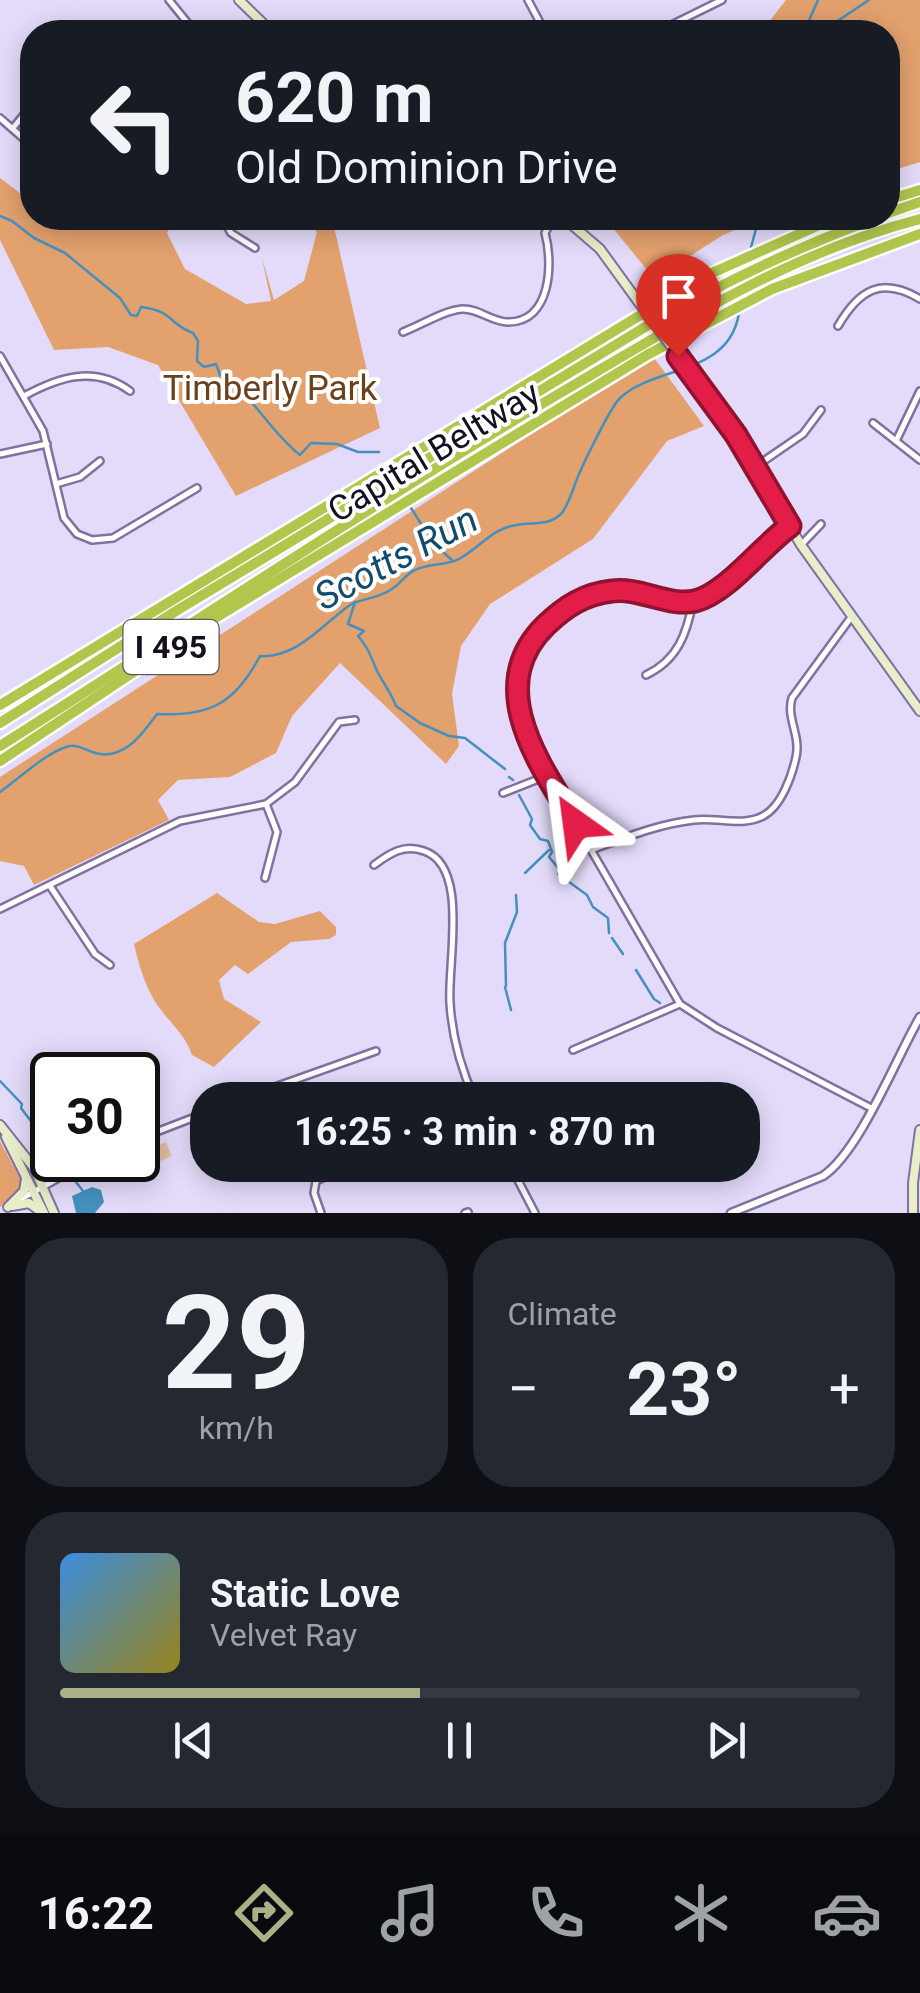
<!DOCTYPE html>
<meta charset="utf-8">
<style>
body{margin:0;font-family:Roboto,sans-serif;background:#242831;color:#f1f3f6;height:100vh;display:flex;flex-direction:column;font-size:38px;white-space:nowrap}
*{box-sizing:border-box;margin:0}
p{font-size:32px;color:#9ea1a6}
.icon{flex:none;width:55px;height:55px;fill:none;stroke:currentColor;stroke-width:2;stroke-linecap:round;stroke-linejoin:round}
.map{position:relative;height:1213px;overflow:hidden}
.drawer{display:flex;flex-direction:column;gap:25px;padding:25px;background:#0d0f14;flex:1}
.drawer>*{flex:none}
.guide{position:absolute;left:20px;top:20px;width:880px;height:210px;border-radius:40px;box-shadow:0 5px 25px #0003;background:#171b24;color:#f1f3f6;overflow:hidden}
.speed{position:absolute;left:30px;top:1052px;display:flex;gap:20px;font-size:50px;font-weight:700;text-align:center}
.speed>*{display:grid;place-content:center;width:130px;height:130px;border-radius:50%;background:#171b24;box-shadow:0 5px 25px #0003;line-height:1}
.speed .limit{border:5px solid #111;border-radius:15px;background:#fff;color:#111}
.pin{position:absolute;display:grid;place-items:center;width:85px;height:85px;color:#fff;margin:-102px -42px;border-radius:50% 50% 50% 0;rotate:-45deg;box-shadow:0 0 10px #0007}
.pin .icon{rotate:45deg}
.me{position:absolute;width:110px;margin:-55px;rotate:329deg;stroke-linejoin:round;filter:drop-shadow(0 0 8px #0008)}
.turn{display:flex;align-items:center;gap:35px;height:210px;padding:0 50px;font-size:45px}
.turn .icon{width:130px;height:130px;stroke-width:2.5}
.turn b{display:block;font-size:70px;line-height:85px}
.big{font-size:75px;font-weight:700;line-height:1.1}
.drawer .widget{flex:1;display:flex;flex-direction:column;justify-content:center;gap:15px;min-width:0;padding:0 35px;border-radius:40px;background:#242831}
.drawer .dial{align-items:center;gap:0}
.dial b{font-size:130px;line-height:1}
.song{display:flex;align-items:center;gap:30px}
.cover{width:120px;height:120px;border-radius:15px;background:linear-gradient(135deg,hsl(210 70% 55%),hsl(50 70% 35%))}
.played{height:10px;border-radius:5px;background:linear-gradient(90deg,#aab187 45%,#363941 45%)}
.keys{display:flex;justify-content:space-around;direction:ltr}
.heat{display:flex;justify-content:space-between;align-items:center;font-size:55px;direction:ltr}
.drawer .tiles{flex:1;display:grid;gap:25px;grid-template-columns:1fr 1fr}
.widget:last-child{grid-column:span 2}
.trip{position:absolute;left:190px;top:1082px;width:570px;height:100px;border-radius:40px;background:#171b24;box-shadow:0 5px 25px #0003;font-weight:700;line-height:100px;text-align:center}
.dock{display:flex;height:160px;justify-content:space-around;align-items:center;background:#090b0e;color:#9ea1a6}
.dock .icon{width:70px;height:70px}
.dock .selected{color:#aab187}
.dock b{font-size:45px;color:#f1f3f6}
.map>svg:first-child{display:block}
</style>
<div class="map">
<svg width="920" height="1213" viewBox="0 0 920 1213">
<rect width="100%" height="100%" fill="#e4dbfa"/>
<polygon fill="#e7bea0" points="166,1142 172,1156 145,1168 139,1154"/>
<g fill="#e3a16e">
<polygon points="786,0 920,0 920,162 888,172 888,32 761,32"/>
<polygon points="0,178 32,202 32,218 176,218 167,233 185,269 246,304 271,301 262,258 274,300 304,281 317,232 304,218 332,218 380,428 236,496 158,365 108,347 54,350 0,240"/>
<polygon points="619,218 764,218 723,235 660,275 648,271 612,227"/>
<polygon points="655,359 704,426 667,441 593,539 490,604 461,646 452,694 459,746 446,764 340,663 292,716 276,753 230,777 178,780 158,800 169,820 34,885 24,866 0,861 0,777 584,400"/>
<path d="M217 893 259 922 275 924 320 911 336 927V935L329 939 291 942 248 974 235 965 219 980 224 999 261 1022 214 1067 192 1055C185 1035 174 1027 161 1010 147 993 139 966 134 944Z"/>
<polygon points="0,1141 23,1184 14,1196 0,1207"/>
</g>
<polygon fill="#4491bf" points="92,1187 101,1190 104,1202 95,1213 76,1213 72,1196"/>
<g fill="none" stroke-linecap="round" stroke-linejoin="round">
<g stroke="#4491bf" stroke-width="2.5">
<polyline points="804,32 818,0"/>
<polyline points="829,32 833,24 869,0"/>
<path d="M0 216 12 221 34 238 65 253 120 298 131 315 137 316 141 307C174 311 168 324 193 333L198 341 197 361 204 367 216 364 220 375C253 394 269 431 300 455L311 443 337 444 358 452H379"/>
<polyline points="750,251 759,218"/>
<polyline points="411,508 425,530"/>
<polyline points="427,538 452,560"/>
<path d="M355 602 348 624 364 631 358 636C368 647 371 657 377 671 384 684 391 693 396 706L420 723 449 736 465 738 505 769"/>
<polyline points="509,777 513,780"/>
<path d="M0 792C20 778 43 755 66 747 78 743 84 750 95 753 124 761 142 734 157 714 210 717 235 703 260 656 296 659 323 624 350 605 361 598 376 600 392 589 400 584 407 573 415 570 429 563 446 566 459 559 481 547 492 528 517 525 533 522 548 526 561 514 568 506 573 489 577 479 583 464 610 408 620 398 655 365 729 376 739 313"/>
<polyline points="519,795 532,819 530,825 540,839 548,841 552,852 549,857 560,870 558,874 587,895 593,907 608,918 609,933"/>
<polyline points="525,873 549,850"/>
<polyline points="612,938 623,954"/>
<polyline points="636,970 654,999 660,1003"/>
<polyline points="506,986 505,943 517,912 516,895"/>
<polyline points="505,987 511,1010"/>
<polyline points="0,1081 22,1104 21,1108 52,1149"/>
<polyline points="61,1160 65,1165"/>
<polyline points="72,1177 83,1191"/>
</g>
<defs>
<g id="minor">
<polyline points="169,0 195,32"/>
<polyline points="528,0 545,32"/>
<polyline points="657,32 722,0"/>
<polyline points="0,118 32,146"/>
<polyline points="13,128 32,105"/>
<polyline points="222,218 231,233 255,248"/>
<path d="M838 326C859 290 881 276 920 299"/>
<path d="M403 332C422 325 442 311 462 309 478 308 492 322 508 322 552 322 553 262 545 233L553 218"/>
<polyline points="0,356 43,431 64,518 77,534 92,540 113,538 197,488"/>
<path d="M24 396C59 377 94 365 130 391"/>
<polyline points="873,423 920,460"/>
<polyline points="896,441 920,391"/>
<polyline points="0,454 47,444"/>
<polyline points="755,467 803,434 821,410"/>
<polyline points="56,484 80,477 100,461"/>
<polyline points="790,526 723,585 696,600 684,601 628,590 580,599 539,632 526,656 519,680 518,705 526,737 680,1004 717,1028 871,1108"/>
<polyline points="801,545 821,524"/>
<path d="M646 675C678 660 687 633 693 601"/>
<polyline points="503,793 546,776"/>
<path d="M591 850C624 838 658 824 694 820 716 817 743 827 763 816 781 807 792 776 796 757 801 736 786 718 792 698L852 616"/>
<path d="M374 865C390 853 404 844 424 851 470 866 447 964 450 1003 452 1037 461 1069 475 1100"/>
<polyline points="265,878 277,832 266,804"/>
<polyline points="50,886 95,954 110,965"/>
<polyline points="0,909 180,821 266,804 295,782 339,722 355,720"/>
<polyline points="573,1050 680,1004"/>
<polyline points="68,1071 79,1070 88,1075"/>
<polyline points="238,1100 376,1051"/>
<polyline points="138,1139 208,1112"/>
<polyline points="510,1165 535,1213"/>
<polyline points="19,1200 91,1160"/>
<polyline points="321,1213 314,1193 316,1181 353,1165"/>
<polyline points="465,1213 468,1212"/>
</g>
<path id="tertiary" d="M731 1213 823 1176C860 1151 896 1058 920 1017"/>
<g id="secondary">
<polyline points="239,0 272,32"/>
<polyline points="564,218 600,249 637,300"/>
<polyline points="699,384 749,455 801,545 920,711"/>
<polyline points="0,1125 34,1168 54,1213"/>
<polyline points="6,1137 44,1213"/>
<polyline points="12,1206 29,1203 40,1211"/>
<polyline points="8,1207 24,1191 26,1179"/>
<polyline points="913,1213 913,1183 920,1130"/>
</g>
<g id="motorway">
<polyline points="888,200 920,190"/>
<polyline points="888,213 920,202"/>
<polyline points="0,705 703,277 835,218"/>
<path d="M0 723 176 611 660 318C730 279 801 246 876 218"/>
<path d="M0 746C193 624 382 497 579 382 688 318 796 251 920 219"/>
<polyline points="0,761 207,623 647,355 772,289 920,234"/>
</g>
</defs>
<use href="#minor" stroke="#8072a0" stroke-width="10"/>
<use href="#tertiary" stroke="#8072a0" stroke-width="11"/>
<use href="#secondary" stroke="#8072a0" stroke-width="12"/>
<use href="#motorway" stroke="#fff" stroke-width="15"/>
<use href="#minor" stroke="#fff" stroke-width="5"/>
<use href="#tertiary" stroke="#fff" stroke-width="6"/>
<use href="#secondary" stroke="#e8eeca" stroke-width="8"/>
<use href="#motorway" stroke="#b1c64d" stroke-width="10"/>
<defs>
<polyline id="secondary-bridge" points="637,300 699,384"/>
</defs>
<use href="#secondary-bridge" stroke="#8072a0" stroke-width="12" stroke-linecap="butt"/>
<use href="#secondary-bridge" stroke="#e8eeca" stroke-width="8"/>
</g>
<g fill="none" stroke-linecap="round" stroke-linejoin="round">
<defs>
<path id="route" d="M576 824C541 766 482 687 546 625 566 606 585 594 612 591 639 587 669 607 695 601 727 593 762 546 790 526L736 435 678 356"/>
</defs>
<use href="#route" stroke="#92132f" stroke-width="25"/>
<use href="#route" stroke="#e11d48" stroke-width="18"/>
</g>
<g text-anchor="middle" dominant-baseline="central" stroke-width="8" stroke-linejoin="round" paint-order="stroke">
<rect fill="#fff" stroke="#5b5763" stroke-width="2.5" x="123.5" y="620" width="95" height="54" rx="8"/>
<g font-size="32" font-weight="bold" fill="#150f20">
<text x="171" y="647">I 495</text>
</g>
<g font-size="35" fill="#6c401b" stroke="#fff">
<text x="270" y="388">Timberly Park</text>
</g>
<g font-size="35" fill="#150f20" stroke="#fff">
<text transform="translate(434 452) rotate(-31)">Capital Beltway</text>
</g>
<g font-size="38" font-style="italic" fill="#104c6d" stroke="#fff">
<text transform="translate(396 558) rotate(-28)">Scotts Run</text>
</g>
</g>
</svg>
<div class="speed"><div class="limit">30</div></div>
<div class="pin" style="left:678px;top:356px;background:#d93025"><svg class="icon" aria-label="arrive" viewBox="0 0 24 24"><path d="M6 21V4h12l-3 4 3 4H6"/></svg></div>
<svg class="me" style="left:576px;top:824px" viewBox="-20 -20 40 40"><path d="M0-17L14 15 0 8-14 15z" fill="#e11d48" stroke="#fff" stroke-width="4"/></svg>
<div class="trip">16:25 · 3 min · 870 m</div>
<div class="guide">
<div class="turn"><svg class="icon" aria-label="left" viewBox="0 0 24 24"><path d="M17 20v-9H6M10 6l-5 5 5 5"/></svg><div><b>620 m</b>Old Dominion Drive</div></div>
</div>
</div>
<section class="drawer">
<div class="tiles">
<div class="widget dial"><b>29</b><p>km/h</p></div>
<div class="widget"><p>Climate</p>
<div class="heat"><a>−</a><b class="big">23°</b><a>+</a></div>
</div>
<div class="widget">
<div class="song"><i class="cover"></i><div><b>Static Love</b><p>Velvet Ray</p></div></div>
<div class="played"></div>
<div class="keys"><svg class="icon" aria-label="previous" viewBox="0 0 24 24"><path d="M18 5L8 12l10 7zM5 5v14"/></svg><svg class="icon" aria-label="pause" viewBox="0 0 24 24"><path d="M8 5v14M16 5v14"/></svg><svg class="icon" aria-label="next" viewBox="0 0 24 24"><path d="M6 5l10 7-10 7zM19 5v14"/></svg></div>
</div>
</div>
</section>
<nav class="dock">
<b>16:22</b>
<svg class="icon selected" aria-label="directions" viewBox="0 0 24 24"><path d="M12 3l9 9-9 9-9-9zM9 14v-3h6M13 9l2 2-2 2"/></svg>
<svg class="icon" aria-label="music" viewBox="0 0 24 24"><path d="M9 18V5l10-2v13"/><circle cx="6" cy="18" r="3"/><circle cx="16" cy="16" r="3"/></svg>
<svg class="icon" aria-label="phone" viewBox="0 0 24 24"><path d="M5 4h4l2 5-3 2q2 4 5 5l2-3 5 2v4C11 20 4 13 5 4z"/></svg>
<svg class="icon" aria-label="climate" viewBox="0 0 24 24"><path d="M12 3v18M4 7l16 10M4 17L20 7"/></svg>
<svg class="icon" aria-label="car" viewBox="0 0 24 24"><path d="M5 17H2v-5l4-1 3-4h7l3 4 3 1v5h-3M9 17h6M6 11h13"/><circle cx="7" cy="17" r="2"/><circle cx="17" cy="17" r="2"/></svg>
</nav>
